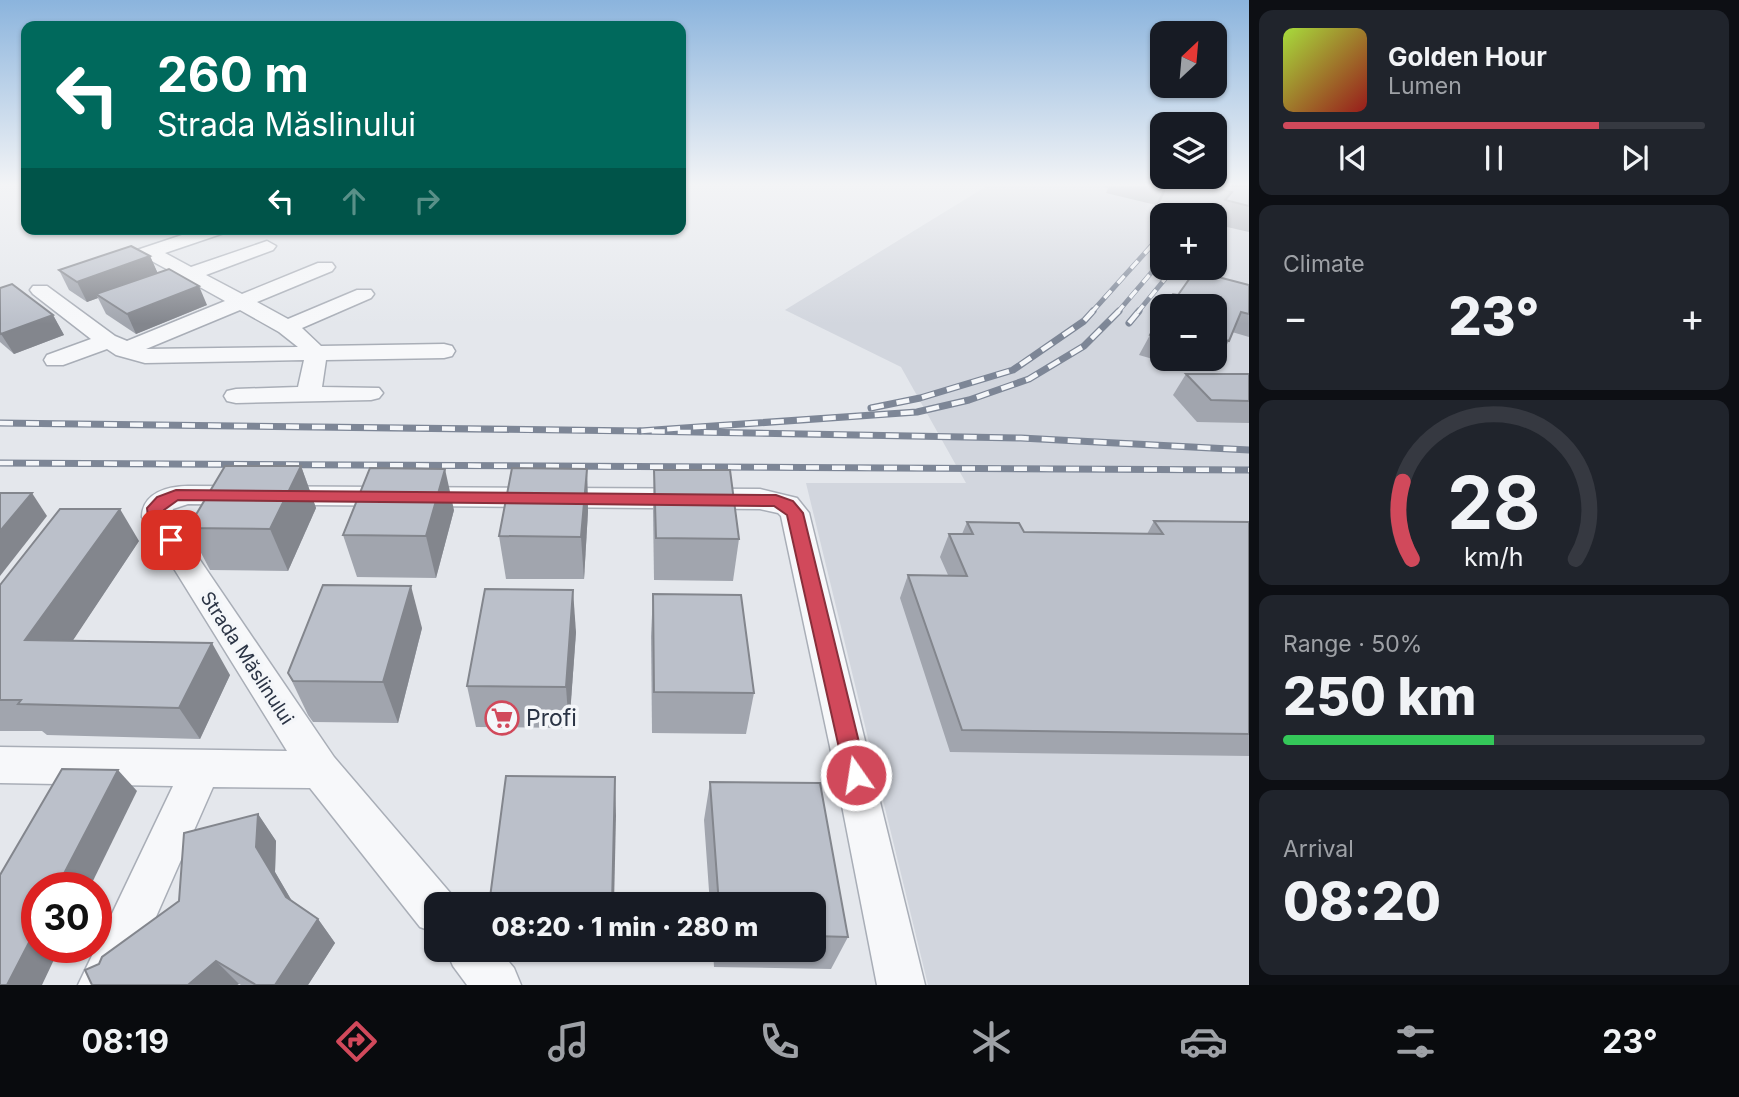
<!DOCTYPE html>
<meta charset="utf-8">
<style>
body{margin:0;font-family:Inter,sans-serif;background:#20242c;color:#f1f3f6;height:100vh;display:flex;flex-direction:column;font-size:26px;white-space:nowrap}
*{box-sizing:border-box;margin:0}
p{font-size:23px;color:#9ea1a6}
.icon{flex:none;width:38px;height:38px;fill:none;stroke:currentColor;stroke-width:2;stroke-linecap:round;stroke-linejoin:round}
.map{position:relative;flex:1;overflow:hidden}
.details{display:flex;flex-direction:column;gap:10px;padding:10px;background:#0d0f14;width:490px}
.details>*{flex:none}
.hud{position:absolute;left:21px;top:21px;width:665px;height:214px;border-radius:14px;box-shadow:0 2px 5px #0004;background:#00695c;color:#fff;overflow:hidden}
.needle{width:46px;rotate:26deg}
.buttons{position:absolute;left:1150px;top:21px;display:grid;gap:14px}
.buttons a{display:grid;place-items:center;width:77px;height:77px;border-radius:14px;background:#171b24;box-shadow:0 2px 5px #0004;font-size:35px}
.speed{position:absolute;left:21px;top:872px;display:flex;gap:14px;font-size:35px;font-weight:700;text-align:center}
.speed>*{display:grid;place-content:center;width:91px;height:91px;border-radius:50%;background:#171b24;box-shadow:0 2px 5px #0004;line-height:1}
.speed .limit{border:10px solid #d22;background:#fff;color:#111}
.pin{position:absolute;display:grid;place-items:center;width:60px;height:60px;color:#fff;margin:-30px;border-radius:14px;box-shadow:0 4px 10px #0006}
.me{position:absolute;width:77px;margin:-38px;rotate:347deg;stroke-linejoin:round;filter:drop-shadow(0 0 5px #0008)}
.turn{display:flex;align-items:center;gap:24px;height:147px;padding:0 21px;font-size:32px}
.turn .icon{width:91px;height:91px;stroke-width:2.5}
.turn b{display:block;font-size:49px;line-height:60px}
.lanes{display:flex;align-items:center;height:66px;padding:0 21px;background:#0003;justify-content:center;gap:35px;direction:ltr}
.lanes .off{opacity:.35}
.big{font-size:52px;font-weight:800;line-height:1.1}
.details .widget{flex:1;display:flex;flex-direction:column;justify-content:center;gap:10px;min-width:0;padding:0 24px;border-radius:14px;background:#20242c}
.details .dial{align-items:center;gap:0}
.dial svg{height:182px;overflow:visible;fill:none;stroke:#363941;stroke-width:7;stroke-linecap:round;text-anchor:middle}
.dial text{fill:#f1f3f6;stroke:none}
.song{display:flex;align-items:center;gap:21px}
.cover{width:84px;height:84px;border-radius:10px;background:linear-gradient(135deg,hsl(80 70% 55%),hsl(0 70% 35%))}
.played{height:7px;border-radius:4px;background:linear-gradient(90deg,#d1495b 75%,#363941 75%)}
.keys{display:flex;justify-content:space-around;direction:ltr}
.heat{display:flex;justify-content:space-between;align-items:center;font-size:38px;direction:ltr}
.charge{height:10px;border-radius:5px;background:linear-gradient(90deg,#34c759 50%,#363941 0)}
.trip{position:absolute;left:424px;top:892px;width:402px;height:70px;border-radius:14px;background:#171b24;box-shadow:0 2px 5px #0004;font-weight:800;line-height:70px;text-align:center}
.menu{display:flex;height:112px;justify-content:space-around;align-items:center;background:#090b0e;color:#9ea1a6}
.menu .icon{width:49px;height:49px}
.menu .active{color:#d1495b}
.menu b{font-size:32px;color:#f1f3f6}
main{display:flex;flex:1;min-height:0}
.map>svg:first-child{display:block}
</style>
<main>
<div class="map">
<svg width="1249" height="985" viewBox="0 0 1249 985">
<rect width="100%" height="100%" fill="#e4e7ec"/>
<path fill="#d2d6de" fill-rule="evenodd" d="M987 186H1249V985H928L806 483H966L901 367 785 310ZM1162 215H1214V268H1162ZM1162 306H1214V359H1162Z"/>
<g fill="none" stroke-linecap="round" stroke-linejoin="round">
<defs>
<g id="street">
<path d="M200 229H227L224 233 165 253 191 267 267 241 276 246 273 250 206 275 242 294 318 263H332L335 267 332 271 257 302 288 319 357 290H371L374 294 371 298 302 328 321 346 444 344 452 346 455 351 452 356 444 358 326 360 322 387 379 388 383 393 379 398 371 400 236 403 227 401 224 396 227 391 236 389 298 387 304 360 145 363 116 355 107 349 63 365H47L44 360 47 355 91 339 33 294 30 290 33 286H47L115 336 127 341 225 301 189 281 179 284 172 282 169 278 174 273 148 259 138 262 129 256 131 252ZM240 310 279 332 298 347 146 349Z"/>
<path d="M188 486 760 489 797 498 809 513 925 985H877L836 775 781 516 778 513 760 509 188 504 173 509 170 516 334 757 452 895 456 905H436V933L420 927 310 788 213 787 126 985H78L173 786 0 783V747L287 751 142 517C142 493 168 486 188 486Z"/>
<polygon points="446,950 499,950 514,968 521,985 467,985 453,966"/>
</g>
</defs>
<use href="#street" stroke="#a9aeb7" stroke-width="3"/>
<use href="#street" fill="#f7f8fa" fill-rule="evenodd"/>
<defs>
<g id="rail-far1">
<polyline points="1180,215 1209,186"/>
<polyline points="1198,215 1221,186"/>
<polyline points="1091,313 1162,234"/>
<polyline points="1117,313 1162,260"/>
<polyline points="1137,313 1174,268"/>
</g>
<g id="rail">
<polyline points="1119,311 1084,346 1029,379 969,400 917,412 640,431 1021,438 1249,450"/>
<polyline points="1129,323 1139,311"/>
<polyline points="871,408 920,398 1013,370 1084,321 1093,311"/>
<polyline points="0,423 640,431"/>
<polyline points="0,463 1249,470"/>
</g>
</defs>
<use href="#rail-far1" stroke="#7d8696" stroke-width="5"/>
<use href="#rail" stroke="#7d8696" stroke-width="7"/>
<use href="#rail-far1" stroke="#f4f6f9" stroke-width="3.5" stroke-dasharray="10" stroke-linecap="butt"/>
<use href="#rail" stroke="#f4f6f9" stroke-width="4.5" stroke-dasharray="13" stroke-linecap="butt"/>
</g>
<g fill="#a1a5ae">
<polygon points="1101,186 1249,186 1249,232 1214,224 1214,221 1218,214 1161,201 1156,205 1106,193 1108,188"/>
<polygon points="118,229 143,229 127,234"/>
<polygon points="150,256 157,272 207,305 136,334 106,314 98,298 87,302 69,290 59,270"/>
<polygon points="1249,285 1249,337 1232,332 1229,341 1217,361 1209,359 1214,359 1214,306 1178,295"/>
<polygon points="0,288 53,315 64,335 14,354 0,342"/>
<polygon points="1162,313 1162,359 1185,359 1180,367 1139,355"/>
<polygon points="1186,374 1249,374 1249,423 1197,422 1173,395"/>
<polygon points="301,466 316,508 288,571 210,570 188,528"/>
<polygon points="587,469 588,511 584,579 506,579 499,536"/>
<polygon points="654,470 739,539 733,581 654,580 653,511"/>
<polygon points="454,510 436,578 357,577 343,535"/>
<polygon points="1154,521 1249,522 1249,756 950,752 900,598 908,575 948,575 940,557 949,534 962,534 967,522 1024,532 1147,534"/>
<polygon points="139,541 72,641 230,675 200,739 47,735 42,731 0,731 0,585"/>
<polygon points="653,594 754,693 746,734 652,733 651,636"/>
<polygon points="422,628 398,723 313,722 308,715 288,673"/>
<polygon points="576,632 569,728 476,727 467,686"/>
<polygon points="710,782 848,937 831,969 714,967 713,950 814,950 814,905 710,905 704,820"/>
<polygon points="258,814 276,841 275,872 292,901 318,919 335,943 308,985 241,985 239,984 237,985 92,985 99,964 179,901"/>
<polygon points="501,950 613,950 613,961 511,960"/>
</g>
<g fill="#83868d">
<polygon points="1165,186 1167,186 1161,201 1156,205"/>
<polygon points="125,229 143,229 127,234"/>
<polygon points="150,256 159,276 96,294 98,298 87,302 77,282"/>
<polygon points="199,286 207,305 136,334 127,314"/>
<polygon points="53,315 64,335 14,354 1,334"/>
<polygon points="301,466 316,508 288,571 270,529"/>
<polygon points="445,469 454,510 436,578 426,536"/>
<polygon points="587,469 588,511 584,579 581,537"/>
<polygon points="32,493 47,516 0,576 0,531"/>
<polygon points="120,509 139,541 52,672 25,640"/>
<polygon points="411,586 422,628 398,723 383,682"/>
<polygon points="573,590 576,632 569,728 566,687"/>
<polygon points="212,643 230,675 200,739 179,708"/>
<polygon points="118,770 137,791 90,887 57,887"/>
<polygon points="615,777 616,816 614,905 612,905"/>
<polygon points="258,814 276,841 275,872 304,922 286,897 256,847"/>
<polygon points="318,919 335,943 308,985 275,985"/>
<polygon points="37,927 37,947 60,947 42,985 7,985"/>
<polygon points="216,961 239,984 237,985 188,985"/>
</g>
<g fill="#bbc0ca" stroke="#83868d" stroke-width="2">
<polygon points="1207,186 1249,186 1249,206 1225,200 1232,192"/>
<polygon points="131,246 150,256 77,282 59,270"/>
<polygon points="169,269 199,286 127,314 96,294"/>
<polygon points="1195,271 1249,285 1249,314 1241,312 1229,341 1214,337 1214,306 1166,306 1173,294 1178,295"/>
<polygon points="12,284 53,315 1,334 0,332 0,288"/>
<polygon points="1162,313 1162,339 1150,335"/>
<polygon points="1186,374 1249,374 1249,401 1211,400"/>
<polygon points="225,466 301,466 270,529 188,528"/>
<polygon points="370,468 445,469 426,536 343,535"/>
<polygon points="512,468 587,469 581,537 499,536"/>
<polygon points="654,470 730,470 739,539 656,538"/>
<polygon points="0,493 32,493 0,531"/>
<polygon points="60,509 120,509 25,640 212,643 179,708 18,704 21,700 0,700 0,585"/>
<polygon points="1154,521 1249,522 1249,734 962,730 908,575 967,576 949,534 973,534 967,522 1019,523 1024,532 1163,534"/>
<polygon points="323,585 411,586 383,682 293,681 288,673"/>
<polygon points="485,589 573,590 566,687 467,686"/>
<polygon points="653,594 741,595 754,693 654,692"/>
<polygon points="62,769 118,770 57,887 37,887 37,927 7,985 0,985 0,875"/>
<polygon points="506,776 615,777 612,905 489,905"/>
<polygon points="710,782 820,783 848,937 814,936 814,905 719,905"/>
<polygon points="258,814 256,847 286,897 318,919 275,985 256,985 216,961 188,985 92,985 85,970 99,964 102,957 179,901 184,833"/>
</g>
<linearGradient id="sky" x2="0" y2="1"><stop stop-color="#8bb4dd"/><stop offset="0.57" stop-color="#f3f4f6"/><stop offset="1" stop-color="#f3f4f6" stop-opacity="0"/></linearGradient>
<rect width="1249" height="324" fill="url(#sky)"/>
<polygon fill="#d1495b" stroke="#882f3b" stroke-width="2" points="176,490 776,495 793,501 803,513 867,775 864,782 856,785 848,782 845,775 787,515 774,506 178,500 164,510 164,517 179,540 171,546 165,545 148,517 147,508 157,497"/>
<defs>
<symbol id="supermarket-ring" viewBox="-11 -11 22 22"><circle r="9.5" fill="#f4f6f9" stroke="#d1495b" stroke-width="1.5"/><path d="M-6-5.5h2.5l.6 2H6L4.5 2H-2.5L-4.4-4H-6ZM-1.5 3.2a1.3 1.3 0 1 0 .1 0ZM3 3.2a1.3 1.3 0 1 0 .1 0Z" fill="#d1495b"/></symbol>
</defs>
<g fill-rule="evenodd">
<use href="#supermarket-ring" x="483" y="699" width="38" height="38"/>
</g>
<g text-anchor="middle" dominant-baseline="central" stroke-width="7" stroke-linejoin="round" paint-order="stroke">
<g font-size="19" fill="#2b3445" stroke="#f4f6f9">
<text transform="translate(247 658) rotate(57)">Strada Măslinului</text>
</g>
<g font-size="23" fill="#2b3445" stroke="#f4f6f9" text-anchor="start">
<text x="526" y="718">Profi</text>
</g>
</g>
</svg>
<div class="buttons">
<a><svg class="needle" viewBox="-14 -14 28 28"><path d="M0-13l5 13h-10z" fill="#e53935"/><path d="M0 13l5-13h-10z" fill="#9ea1a6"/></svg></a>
<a><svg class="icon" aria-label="layers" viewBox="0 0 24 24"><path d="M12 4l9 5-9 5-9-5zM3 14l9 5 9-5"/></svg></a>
<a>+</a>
<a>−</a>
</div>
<div class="speed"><div class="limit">30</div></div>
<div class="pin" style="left:171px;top:540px;background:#d93025"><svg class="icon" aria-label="arrive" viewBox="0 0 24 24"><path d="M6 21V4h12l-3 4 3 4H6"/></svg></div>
<svg class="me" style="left:856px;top:775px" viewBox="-20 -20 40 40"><circle r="17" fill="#d1495b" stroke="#fff" stroke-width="3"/><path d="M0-11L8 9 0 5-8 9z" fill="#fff"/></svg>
<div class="trip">08:20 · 1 min · 280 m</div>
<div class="hud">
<div class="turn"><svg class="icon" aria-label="left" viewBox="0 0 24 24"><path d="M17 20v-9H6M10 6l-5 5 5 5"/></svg><div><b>260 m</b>Strada Măslinului</div></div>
<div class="lanes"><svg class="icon" aria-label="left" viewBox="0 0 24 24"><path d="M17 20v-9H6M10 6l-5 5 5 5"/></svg><svg class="icon off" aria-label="ahead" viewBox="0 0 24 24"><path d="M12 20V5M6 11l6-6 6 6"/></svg><svg class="icon off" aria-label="right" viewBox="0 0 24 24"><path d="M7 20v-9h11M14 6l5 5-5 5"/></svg></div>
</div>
</div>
<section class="details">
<div class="widget">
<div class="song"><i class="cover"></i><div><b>Golden Hour</b><p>Lumen</p></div></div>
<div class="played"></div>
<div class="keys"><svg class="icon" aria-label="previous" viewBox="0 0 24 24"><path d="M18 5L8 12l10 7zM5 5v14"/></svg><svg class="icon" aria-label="pause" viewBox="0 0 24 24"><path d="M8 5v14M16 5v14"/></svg><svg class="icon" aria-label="next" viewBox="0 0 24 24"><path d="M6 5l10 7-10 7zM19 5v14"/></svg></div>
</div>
<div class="widget"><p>Climate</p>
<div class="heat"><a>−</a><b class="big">23°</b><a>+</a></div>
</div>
<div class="widget dial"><svg viewBox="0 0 100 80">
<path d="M14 69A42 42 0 1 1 86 69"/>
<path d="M14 69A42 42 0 0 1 10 35" stroke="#d1495b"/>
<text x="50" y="56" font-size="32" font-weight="700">28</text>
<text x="50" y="72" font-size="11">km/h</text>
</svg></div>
<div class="widget"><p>Range · 50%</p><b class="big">250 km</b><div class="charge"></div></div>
<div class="widget"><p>Arrival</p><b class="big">08:20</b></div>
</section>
</main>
<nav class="menu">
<b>08:19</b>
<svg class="icon active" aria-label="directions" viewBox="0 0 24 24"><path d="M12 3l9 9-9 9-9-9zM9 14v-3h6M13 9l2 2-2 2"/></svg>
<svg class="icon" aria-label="music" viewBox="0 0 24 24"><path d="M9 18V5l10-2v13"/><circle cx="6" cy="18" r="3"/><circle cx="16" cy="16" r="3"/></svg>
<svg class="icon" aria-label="phone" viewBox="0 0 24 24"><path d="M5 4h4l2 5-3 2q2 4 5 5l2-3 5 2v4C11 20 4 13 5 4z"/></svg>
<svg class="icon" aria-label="climate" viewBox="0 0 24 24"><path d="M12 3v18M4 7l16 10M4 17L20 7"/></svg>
<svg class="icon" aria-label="car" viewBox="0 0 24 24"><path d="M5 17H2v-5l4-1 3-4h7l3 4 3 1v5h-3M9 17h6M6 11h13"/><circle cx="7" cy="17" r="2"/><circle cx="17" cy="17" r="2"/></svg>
<svg class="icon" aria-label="filters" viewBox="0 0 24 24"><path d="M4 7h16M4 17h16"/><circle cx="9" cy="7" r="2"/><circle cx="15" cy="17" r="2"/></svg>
<b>23°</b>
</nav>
